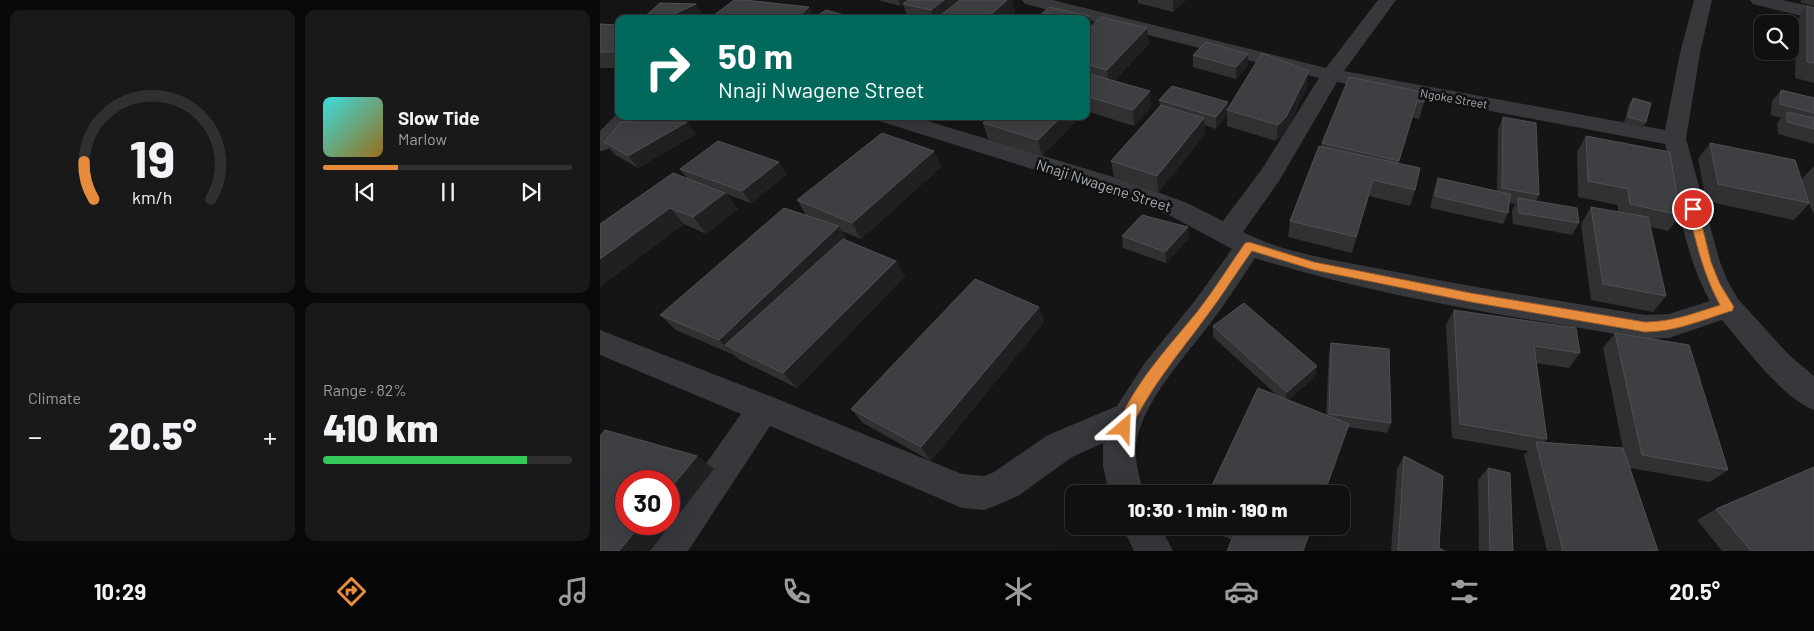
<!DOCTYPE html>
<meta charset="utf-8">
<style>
body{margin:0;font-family:Barlow,sans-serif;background:#191919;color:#f1f3f6;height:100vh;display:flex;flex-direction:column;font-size:19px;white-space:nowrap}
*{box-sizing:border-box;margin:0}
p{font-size:16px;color:#9c9d9f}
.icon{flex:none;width:28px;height:28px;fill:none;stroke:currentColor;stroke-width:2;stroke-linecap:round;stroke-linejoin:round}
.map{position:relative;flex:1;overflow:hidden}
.details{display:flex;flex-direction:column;gap:10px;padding:10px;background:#090909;width:600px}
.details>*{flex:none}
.guide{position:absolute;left:15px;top:15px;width:475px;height:105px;border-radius:10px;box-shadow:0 5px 20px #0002,0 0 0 1px #303030;background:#00695c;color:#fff;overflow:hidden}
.fabs{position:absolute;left:1154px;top:15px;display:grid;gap:10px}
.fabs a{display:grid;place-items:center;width:45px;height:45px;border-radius:10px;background:#101010;box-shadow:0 5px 20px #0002,0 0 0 1px #303030;font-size:25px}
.speed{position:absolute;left:15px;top:470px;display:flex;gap:10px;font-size:25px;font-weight:700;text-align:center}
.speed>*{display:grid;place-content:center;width:65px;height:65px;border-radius:50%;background:#101010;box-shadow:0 5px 20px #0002,0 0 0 1px #303030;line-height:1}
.speed .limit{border:8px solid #d22;background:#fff;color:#111}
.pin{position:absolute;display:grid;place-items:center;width:42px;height:42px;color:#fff;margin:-21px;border:2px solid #fff;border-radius:50%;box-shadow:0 1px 5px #0007}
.me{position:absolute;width:55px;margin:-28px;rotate:26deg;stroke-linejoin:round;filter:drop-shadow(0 0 4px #0008)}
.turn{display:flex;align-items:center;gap:18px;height:105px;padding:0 20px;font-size:22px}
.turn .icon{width:65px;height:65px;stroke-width:2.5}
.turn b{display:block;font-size:35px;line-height:42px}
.big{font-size:38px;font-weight:800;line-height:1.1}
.details .card{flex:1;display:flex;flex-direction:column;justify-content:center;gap:8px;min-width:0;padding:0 18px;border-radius:10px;background:#191919}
.details .dial{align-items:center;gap:0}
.dial svg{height:130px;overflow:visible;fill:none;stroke:#303030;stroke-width:7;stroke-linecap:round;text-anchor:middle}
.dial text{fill:#f1f3f6;stroke:none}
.song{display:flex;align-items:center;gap:15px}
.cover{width:60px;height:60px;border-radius:8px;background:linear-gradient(135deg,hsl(180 70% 55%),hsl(40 70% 35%))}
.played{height:5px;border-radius:2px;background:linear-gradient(90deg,#e78b3c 30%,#303030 30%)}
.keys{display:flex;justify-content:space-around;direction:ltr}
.heat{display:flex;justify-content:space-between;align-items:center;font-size:28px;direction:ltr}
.charge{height:8px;border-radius:4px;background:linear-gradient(90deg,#34c759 82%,#303030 0)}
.details .tiles{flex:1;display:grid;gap:10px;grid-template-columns:repeat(2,1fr)}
.trip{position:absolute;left:465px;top:485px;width:285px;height:50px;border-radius:10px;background:#101010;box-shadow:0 5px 20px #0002,0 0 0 1px #303030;font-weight:800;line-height:50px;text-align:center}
.tabs{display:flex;height:80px;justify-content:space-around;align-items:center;background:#060606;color:#9c9d9f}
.tabs .icon{width:35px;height:35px}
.tabs .current{color:#e78b3c}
.tabs b{font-size:22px;color:#f1f3f6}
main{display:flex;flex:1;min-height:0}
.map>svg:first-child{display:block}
</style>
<main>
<section class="details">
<div class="tiles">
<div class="card dial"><svg viewBox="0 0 100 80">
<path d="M14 69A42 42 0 1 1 86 69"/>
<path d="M14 69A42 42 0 0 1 8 46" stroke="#e78b3c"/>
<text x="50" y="56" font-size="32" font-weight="700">19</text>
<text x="50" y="72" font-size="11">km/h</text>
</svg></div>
<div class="card">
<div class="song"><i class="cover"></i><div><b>Slow Tide</b><p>Marlow</p></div></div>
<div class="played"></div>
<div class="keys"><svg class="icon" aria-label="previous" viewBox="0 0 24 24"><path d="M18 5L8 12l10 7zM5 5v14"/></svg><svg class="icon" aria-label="pause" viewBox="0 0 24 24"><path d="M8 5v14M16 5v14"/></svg><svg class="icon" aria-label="next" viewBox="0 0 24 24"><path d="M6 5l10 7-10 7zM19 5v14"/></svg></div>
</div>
<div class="card"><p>Climate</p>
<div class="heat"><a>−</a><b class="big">20.5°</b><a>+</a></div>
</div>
<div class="card"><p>Range · 82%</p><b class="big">410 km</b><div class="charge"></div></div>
</div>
</section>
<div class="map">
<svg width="1214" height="551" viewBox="0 0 1214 551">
<rect width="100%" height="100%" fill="#151516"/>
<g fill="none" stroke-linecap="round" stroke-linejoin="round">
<g fill="#36383b" fill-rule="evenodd">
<path d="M422 0H453L726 68 778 0H796L744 71 1065 130 1080 53 1094 0H1112L1100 53 1086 139 1120 262 1128 282 1138 299 1189 355 1214 376V410C1182 398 1145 347 1122 320L1069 338 1045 339C914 317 782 298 655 258 641 279 627 301 612 321 586 356 542 401 536 445 534 461 540 478 544 494H509L503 466V443L472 457 418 496 385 510 362 508 170 426 88 551H47L53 538 63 524H69V516L141 414 0 355V330L175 398 362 474 385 476 394 472 448 435 517 406 544 364 597 298 632 249 569 215 515 195 279 121 276 116H311L533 183 587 203 623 221 662 169 719 78 425 4ZM737 82 1065 144C1077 195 1084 256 1110 301L1069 314 1045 315C959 301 872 287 786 270 739 261 687 254 643 232L679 181Z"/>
<polygon points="1150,0 1182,0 1214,7 1214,19 1153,4"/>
<polygon points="19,112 19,116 38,116 8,149 0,151 0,131"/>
<polygon points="522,526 560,526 573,551 534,551"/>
</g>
</g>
<g fill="#313134">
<polygon points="278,0 412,0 415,12 408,19 323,19 307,15 303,4 300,6"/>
<polygon points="538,0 586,0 573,12 538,3"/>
<polygon points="1201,0 1214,0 1214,6 1201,3"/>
<polygon points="1207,6 1214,8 1214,83 1195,78 1196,22"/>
<polygon points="490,16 491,26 549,44 514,81 550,91 551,107 534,126 486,111 486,19"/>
<polygon points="0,24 19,25 19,68 0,68"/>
<polygon points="648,54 648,65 636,79 593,67 593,55"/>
<polygon points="707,87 685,133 676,141 627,126 627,114 616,129 604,125 605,134 558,193 514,177 511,161 560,106 559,100 628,109"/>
<polygon points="1181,90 1214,98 1214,144 1178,134 1177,123 1181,118 1171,115 1172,101"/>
<polygon points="827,93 819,119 812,117 798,164 815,190 810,206 769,196 752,253 688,237 690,221 721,147 722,143"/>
<polygon points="1033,98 1046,122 1042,128 1024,123 1029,104"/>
<polygon points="346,116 481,116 442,156 388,139 383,123 386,120"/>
<polygon points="903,117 939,195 936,201 979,223 972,235 913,224 912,210 916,204 909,203 908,213 903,224 830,208 834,190 838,178 897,191 898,129"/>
<polygon points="87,122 96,134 38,168 14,154 4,142"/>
<polygon points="986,136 1080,215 1068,231 1051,227 1066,296 1053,312 991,300 981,224 991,207 1018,212 1018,205 978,197 977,152"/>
<polygon points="1110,143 1202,179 1214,166 1214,214 1209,204 1194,220 1106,201 1098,159"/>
<polygon points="341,167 261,239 242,231 248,241 296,261 305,276 197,388 140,360 134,355 76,330 60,315 206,215 197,200"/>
<polygon points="80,169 187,174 151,203 126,194 138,209 106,234 84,224 0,287 0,224 87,178"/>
<polygon points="588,227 589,238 566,263 523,248 522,236"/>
<polygon points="439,307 444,322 331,461 263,423 251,409"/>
<polygon points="854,310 980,353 969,368 936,363 947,439 944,442 1023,449 1003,348 1015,333 1128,470 1110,482 1030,468 1058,551 947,551 924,455 928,451 852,438 846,325"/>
<polygon points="613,326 717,366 715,377 688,400 726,415 729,354 731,343 791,423 787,433 748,427 678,396 613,337"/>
<polygon points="804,456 839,548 845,551 791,551 797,469"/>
<polygon points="888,468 913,551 879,551 878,480"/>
<polygon points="1116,509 1214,551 1122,551 1097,520"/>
<polygon points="603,526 712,526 632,540"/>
</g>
<g fill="#202022">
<polygon points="298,0 310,0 300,6"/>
<polygon points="344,0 361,0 338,19 333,19 331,10"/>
<polygon points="407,0 412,0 415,12 408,19 386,19"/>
<polygon points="574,0 586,0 573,12 573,1"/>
<polygon points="96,4 103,15 96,19 67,19"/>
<polygon points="209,7 215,19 196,19"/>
<polygon points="490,16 492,32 486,38 486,20"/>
<polygon points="547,28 549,44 509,86 507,70"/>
<polygon points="648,54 648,65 636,79 636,67"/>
<polygon points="709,71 707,87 685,133 676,141 678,125"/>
<polygon points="550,91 551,107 534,126 533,110"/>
<polygon points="628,102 627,114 616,129 616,117"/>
<polygon points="462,116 481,116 442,156 438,140"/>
<polygon points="604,118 605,134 558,193 557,176"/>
<polygon points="87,122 96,134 38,168 28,156"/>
<polygon points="334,151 341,167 261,239 252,223"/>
<polygon points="179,162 187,174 151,203 142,191"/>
<polygon points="773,180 769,196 752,253 756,237"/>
<polygon points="125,193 138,209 106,234 93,217"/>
<polygon points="70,208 84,224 0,287 0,259"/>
<polygon points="239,226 249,243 125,345 134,355 119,340"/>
<polygon points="588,227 589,238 566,263 565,252"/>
<polygon points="296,261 305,276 197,388 183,373"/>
<polygon points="439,307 444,322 331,461 321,447"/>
<polygon points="717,366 715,377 685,402 687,392"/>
<polygon points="97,456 114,469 50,551 19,551 41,524 69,524 69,490"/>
</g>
<g fill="#3e3f42" stroke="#4e5054">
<polygon points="134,0 145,0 209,7 196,19 109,19"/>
<polygon points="308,0 344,0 331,10 303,4"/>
<polygon points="360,0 407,0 386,19 336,19"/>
<polygon points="60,3 96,4 66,18 43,18"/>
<polygon points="1207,6 1214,8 1214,63 1207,62"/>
<polygon points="449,7 490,16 486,20 486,19 436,19"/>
<polygon points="226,10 255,18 254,19 212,19"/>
<polygon points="303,16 318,19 300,19"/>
<polygon points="501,17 547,28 507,70 486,64 486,31"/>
<polygon points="0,24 19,25 19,52 0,52"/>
<polygon points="606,42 648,54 636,67 593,55"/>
<polygon points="662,53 709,71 686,117 678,125 627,110"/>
<polygon points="486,73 550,91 533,110 486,96"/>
<polygon points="749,77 827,93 824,102 817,101 799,161 722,143"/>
<polygon points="572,86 628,102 616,117 559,100"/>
<polygon points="1181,90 1214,98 1214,113 1180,104"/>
<polygon points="1033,98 1051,103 1046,122 1028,117"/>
<polygon points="561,105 604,118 557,176 511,161"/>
<polygon points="1187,112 1214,118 1214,129 1187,122"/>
<polygon points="390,116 462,116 438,140 383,123"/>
<polygon points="903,117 936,123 939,195 902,188"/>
<polygon points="21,122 87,122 28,156 4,142"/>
<polygon points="282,133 334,151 252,223 197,200"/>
<polygon points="986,136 1070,152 1080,215 1030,204 1028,189 988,181"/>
<polygon points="118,141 179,162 142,191 80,169"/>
<polygon points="1110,143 1195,160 1209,203 1118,184"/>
<polygon points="719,146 820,168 815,190 773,180 756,237 690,221"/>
<polygon points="73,173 125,193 93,217 70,208 0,259 0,224"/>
<polygon points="838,178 910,194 908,213 835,196"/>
<polygon points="918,198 977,208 979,223 919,213"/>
<polygon points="991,207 1048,217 1066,296 1003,284"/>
<polygon points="184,208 239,226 119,340 60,315"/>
<polygon points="542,215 588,227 565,252 522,236"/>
<polygon points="243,239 296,261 183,373 125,345"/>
<polygon points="375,279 439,307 321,447 251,409"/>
<polygon points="644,303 717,366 687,392 613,326"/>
<polygon points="854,310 976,328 980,353 934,346 947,439 860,424"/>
<polygon points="1015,333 1089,345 1128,470 1042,455"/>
<polygon points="731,343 789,349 791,423 729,414"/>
<polygon points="658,388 749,424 724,494 608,494"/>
<polygon points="5,430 97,456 69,490 69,481 26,481 26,524 41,524 19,551 0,551 0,436"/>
<polygon points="936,442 1023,448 1058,551 963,551"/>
<polygon points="804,456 843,476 839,548 845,551 798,551"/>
<polygon points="1214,467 1214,551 1151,551 1116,509"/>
<polygon points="888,468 910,473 913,551 890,551"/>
<polygon points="628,526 712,526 703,551 627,551 636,530"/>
</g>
<path fill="#e78b3c" stroke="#965a27" d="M1093 206 1098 209 1111 262 1120 284 1134 307 1132 311 1128 312C1100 321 1074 332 1045 332L871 302 714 270 652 251C636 273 622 296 606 317 578 355 548 390 529 433L524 434 519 433 517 428C530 388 570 345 597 312 614 290 629 266 645 243L649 242 714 262 871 293 1045 322C1071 322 1095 313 1120 305 1103 274 1096 243 1088 209Z"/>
<g text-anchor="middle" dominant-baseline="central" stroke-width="5" stroke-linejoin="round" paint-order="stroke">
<g font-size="12" fill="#a7afb6" stroke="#101011">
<text transform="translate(854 98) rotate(10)">Ngoke Street</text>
</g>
<g font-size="15" fill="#a7afb6" stroke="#101011">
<text transform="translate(504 185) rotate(18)">Nnaji Nwagene Street</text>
</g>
</g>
</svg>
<div class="fabs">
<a><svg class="icon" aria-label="search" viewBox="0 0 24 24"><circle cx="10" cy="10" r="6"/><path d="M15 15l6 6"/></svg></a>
</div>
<div class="speed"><div class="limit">30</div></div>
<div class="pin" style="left:1093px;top:209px;background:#d93025"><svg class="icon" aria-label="arrive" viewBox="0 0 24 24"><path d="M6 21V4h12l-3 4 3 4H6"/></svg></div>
<svg class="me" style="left:524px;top:428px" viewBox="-20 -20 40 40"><path d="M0-17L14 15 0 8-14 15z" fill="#e78b3c" stroke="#fff" stroke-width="4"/></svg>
<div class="trip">10:30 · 1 min · 190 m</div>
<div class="guide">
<div class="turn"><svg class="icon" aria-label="right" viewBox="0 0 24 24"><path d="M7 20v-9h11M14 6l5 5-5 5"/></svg><div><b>50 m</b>Nnaji Nwagene Street</div></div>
</div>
</div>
</main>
<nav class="tabs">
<b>10:29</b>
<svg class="icon current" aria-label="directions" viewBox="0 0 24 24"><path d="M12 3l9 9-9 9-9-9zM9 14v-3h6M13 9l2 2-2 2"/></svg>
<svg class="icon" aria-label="music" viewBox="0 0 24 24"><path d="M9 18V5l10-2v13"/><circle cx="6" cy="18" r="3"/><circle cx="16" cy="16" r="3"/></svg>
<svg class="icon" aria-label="phone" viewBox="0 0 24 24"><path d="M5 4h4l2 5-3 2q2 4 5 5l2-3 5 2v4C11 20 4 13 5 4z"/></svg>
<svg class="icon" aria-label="climate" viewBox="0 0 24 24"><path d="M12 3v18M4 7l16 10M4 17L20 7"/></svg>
<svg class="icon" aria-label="car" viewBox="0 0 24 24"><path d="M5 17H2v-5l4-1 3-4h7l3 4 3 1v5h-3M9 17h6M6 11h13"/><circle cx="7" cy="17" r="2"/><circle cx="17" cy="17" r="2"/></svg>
<svg class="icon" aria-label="filters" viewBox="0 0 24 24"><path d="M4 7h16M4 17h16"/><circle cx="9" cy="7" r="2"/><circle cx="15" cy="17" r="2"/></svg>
<b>20.5°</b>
</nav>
